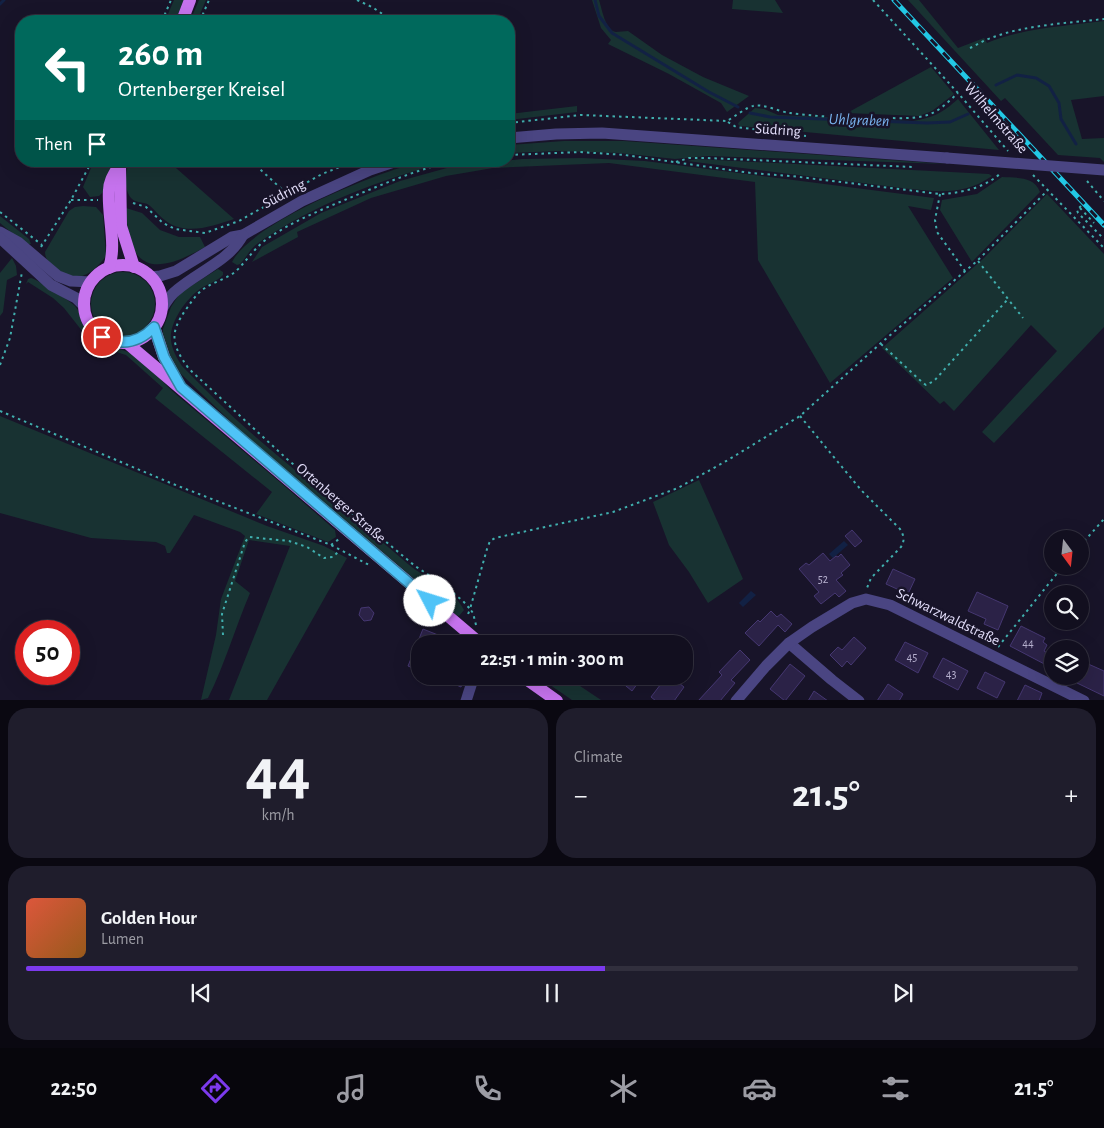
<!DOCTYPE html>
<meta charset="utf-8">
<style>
body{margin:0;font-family:"Alegreya Sans",sans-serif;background:#1f1d2c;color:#f1f3f6;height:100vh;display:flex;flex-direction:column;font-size:19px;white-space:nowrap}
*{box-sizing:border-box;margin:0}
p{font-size:16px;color:#9c9ca4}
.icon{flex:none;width:28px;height:28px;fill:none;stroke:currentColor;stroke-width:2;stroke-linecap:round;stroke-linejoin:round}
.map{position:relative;height:700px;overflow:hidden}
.details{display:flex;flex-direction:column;gap:8px;padding:8px;background:#0a0811;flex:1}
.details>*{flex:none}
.hud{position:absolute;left:15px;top:15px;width:500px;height:152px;border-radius:20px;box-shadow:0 5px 20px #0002,0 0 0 1px #312f3d;background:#00695c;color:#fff;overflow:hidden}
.needle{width:32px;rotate:165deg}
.fabs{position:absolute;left:1044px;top:530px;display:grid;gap:10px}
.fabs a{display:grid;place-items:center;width:45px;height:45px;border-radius:50%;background:#120f1f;box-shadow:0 5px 20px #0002,0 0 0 1px #312f3d;font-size:25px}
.speed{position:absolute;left:15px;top:620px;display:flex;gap:10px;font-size:25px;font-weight:700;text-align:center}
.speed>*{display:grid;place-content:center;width:65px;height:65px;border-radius:50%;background:#120f1f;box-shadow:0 5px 20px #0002,0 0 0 1px #312f3d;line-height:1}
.speed .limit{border:8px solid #d22;background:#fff;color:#111}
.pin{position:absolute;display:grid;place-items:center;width:42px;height:42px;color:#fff;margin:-21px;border:2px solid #fff;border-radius:50%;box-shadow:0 1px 5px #0007}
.me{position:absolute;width:55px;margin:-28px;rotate:310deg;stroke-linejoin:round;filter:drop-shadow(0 0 4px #0008)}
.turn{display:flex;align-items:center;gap:18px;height:105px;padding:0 20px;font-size:22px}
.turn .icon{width:65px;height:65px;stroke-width:2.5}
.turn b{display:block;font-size:35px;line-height:42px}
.then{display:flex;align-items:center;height:48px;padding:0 20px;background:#0003;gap:10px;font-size:19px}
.big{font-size:38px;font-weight:700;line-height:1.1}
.details .card{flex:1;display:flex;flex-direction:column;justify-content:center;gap:8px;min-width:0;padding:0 18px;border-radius:20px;background:#1f1d2c}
.details .dial{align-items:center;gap:0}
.dial b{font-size:65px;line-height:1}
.song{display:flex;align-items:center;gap:15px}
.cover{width:60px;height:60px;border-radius:8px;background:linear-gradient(135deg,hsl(10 70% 55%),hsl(30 70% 35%))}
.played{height:5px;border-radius:2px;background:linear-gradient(90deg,#7c3aed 55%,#312f3d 55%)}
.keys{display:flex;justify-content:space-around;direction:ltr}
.heat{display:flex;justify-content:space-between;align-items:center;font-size:28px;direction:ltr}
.details .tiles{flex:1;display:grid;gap:8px;grid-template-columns:1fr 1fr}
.card:last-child{grid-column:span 2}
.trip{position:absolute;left:411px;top:635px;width:282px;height:50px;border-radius:20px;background:#120f1f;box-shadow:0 5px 20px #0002,0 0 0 1px #312f3d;font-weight:700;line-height:50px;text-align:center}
.menu{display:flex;height:80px;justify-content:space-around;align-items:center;background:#07060c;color:#9c9ca4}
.menu .icon{width:35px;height:35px}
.menu .on{color:#7c3aed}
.menu b{font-size:22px;color:#f1f3f6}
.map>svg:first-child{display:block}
</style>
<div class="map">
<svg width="1104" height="701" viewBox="0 0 1104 701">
<rect width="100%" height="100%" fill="#181429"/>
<g fill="#183232">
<polygon points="174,0 184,0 175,21 165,21"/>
<polygon points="199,0 206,0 197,21 190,21"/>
<path d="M592 0H599C602 9 605 30 616 32 619 32 625 31 628 31L662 55 703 77 749 96 727 112 721 103 669 74 608 44 611 40 601 28Z"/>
<polygon points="733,0 775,0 783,13 732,9"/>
<path d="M908 0H919L958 48 984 38 987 43C1023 28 1066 26 1104 21V96L1071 100 1082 139 1104 138V162L1100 158 1058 155 1005 98 1001 101Z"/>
<polygon points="931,67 954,94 932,111 919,116 847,113"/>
<path d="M958 99 999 150 740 126 738 124 739 122 755 108 764 109 778 115 913 121C935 117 942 113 958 99Z"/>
<polygon points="577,106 577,112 509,120 509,114"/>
<polygon points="564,141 624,141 946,164 708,156 675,159 619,153 559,151 509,153 509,145"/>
<polygon points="582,158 645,161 934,198 931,210 908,206 953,278 830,383 758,260 755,182 609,163 493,168 446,176 371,198 297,232 298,237 252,262 262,247 321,213 400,181 454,166 522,159"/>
<path d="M697 159 989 174 992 176C965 195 941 192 910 189L687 161Z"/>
<polygon points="94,161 113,161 105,190 99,196 90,197 83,187"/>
<path d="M129 161H168L234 219C213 226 186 236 166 221 160 217 155 210 149 205 145 202 139 203 135 201 122 194 126 172 129 161Z"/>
<path d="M424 161H449C385 178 311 205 257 244 250 249 246 258 240 264L237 265 232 262C252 222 380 171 424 161Z"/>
<path d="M1002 177C1017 178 1034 176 1040 192L972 262 940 210 942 200 977 194Z"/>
<polygon points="1047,194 1104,254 1104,327 994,443 982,432 1057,351 1031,325 954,411 944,401 940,404 882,348 984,258"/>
<path d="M83 206 96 207 103 215 106 256C96 269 88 277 71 278 61 271 45 265 45 252L69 211 75 207Z"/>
<path d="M126 208 142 213 160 230 179 237H200L205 247C154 276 128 272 126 208Z"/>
<polygon points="0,216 29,239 31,244 25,244 0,223"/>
<polygon points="12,258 16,266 17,275 7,280 3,312 0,316 0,273"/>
<path d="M218 269 223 272V275C218 281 207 284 200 289 186 299 169 323 171 340 172 350 177 358 182 366 204 388 226 411 250 432 302 477 356 519 408 564 426 579 453 588 464 610L459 616 454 614 251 441 180 373 167 351 162 338 163 329 171 307 180 293Z"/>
<circle cx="123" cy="304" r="32"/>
<path d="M31 278C35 278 72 302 75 306 83 315 83 328 92 336 107 348 122 347 137 357 152 367 164 385 178 396 231 441 284 485 335 530L336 537 328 542 256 514 272 492 155 398 163 388 126 355 100 347 90 341 64 308 53 298 28 282 26 284 28 279Z"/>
<path d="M0 416 267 526 324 546 347 558 267 700H229L290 546 249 540 235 581 250 593C235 628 225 664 208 698L201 700 216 635 221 599 245 536 240 532 194 515 170 553H167L165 546 156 542 91 538 0 513Z"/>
<polygon points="699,480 743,579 708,603 689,572 669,545 653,502"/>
<polygon points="537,676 565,676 601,700 572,700"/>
</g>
<g fill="#122144">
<polygon points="844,541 848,545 833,558 829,554"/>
<polygon points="751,591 756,595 743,607 739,603"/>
</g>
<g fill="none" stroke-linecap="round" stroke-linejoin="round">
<g stroke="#122144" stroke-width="3">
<polyline points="595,0 599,16 612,33 709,92 738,107"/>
<polyline points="0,4 4,0"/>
<polyline points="996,85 1017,75 1036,78 1049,86 1059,103 1061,119 1076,144"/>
<polyline points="750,113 770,117 927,123 950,122 968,114"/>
</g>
</g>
<g fill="#2b2247" stroke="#453771">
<polygon points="852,530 862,541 855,547 845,536"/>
<polygon points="823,553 830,561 836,556 838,557 841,554 850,565 841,573 843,575 836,580 846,591 839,597 835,593 821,604 814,596 819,592 799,569 806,563 809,565"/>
<polygon points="893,569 915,579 908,594 886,584"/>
<polygon points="977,592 1008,606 998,630 984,624 986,619 968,611"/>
<polygon points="369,607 374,613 371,620 364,621 359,615 361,608"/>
<polygon points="771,611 777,617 781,614 792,624 785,632 778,625 759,646 745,633 758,620 760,622"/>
<polygon points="1021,626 1045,638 1043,642 1047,645 1044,651 1052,656 1052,668 1010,646"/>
<polygon points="423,629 438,635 434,644 420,644 420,671 408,666"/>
<polygon points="854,637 866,648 851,665 847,661 842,667 830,655 838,647 842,650"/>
<polygon points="905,642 928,653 918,673 895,660"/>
<polygon points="740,650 750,660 731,680 735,683 720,701 698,701 722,675 719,672"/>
<polygon points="943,658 968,671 958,690 933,677"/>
<polygon points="1086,663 1104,671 1104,696 1077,683"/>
<polygon points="790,664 805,676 785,701 770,689"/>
<polygon points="985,672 1005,682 997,698 977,688"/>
<polygon points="436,676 465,676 461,687"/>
<polygon points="614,676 643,676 632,691"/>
<polygon points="667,676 670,676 684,687 674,701 656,701 651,697"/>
<polygon points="888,684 903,694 899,701 877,701"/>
<polygon points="1025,685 1042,693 1039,701 1017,701"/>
<polygon points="814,691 828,701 808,701"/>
</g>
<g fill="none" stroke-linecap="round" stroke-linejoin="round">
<g stroke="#40afae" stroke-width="2" stroke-dasharray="2.5 4" stroke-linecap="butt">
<polyline points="357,0 372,7 393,21"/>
<polyline points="873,0 958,93 1008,151"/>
<polyline points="162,21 171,0"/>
<polyline points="200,21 209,0"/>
<path d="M970 48C977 45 984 40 991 38 1024 25 1069 23 1104 19"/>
<polyline points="728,122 736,127 806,136"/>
<path d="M509 123 581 115 727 121C734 117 747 107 753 106 762 103 780 112 790 113 820 117 851 118 882 118 895 118 910 119 924 116 938 113 948 102 958 93"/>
<path d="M509 155 580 152 625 155 751 173 791 176 940 194C962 193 984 188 1001 173"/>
<polyline points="251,161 286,193"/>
<path d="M457 161C423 167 391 181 359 194 328 207 294 220 267 239 254 248 246 262 235 272 226 279 214 282 205 288 197 293 192 301 187 308 169 333 171 344 189 369L287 459 415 566 441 583 463 601 470 609 467 617"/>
<polyline points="676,162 689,158 707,158 913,167"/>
<polyline points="1033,175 1104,248"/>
<polyline points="1087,181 1104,201"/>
<polyline points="940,194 935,220 937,232 965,271"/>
<polyline points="71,200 98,200"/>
<polyline points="133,203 146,207 163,223 175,229 205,233 239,221 322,174 355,161"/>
<polyline points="1081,206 1077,210 1078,213 1104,239"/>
<polyline points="1080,208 1094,223"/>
<polyline points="0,212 42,245"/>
<polyline points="41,247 71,200 92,161"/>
<polyline points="978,261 1023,318"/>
<polyline points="881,344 923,383 926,385 934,381 1008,299"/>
<polyline points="0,365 10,338 22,272"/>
<polyline points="0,411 173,484 331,545 371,566"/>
<path d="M800 416 861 490 900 529C904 536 905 540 901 547L871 578 867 588"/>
<polyline points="331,545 339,539"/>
<polyline points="1080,546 1104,519"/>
<polyline points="476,625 473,613 470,609 487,549 490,541 495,538 613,512 678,488 728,460 800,416 881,343 977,261 1048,190"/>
<polyline points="223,635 222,614 245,542 249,537 289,541 307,547 324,558 333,557 340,550"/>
<polyline points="998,647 1063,566"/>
</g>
<g stroke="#4a4582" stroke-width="11">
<polyline points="509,138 556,134 602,133 947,158"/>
<polyline points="0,232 18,242 58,276 71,281 91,282"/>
<polyline points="0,238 51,285 76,298 84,306"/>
<polyline points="151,277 160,276 176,271 232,237 243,235 302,201 370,170 397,161"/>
<path d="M162 309C166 302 170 295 177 290 199 271 229 261 243 235"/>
<polyline points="789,643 832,680 859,701"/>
<polyline points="466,701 474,676"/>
<polyline points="736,701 766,666 789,643 812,627 852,603 866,599 890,605 1084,701"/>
</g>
<g stroke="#c673ee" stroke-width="12">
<polyline points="182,21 190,0"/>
<polyline points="120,166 121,226 134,267"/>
<circle cx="123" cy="304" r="39"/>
<path d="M109 268C117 244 107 215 109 190 109 179 117 171 121 161"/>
<polyline points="154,327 164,357 177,381"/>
<polyline points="127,343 481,644"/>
<polyline points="522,676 557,701"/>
</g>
<defs>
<polyline id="rail" points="894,0 1104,225"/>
</defs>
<use href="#rail" stroke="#22c8e5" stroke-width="5"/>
<use href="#rail" stroke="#181429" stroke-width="3" stroke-dasharray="9" stroke-linecap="butt"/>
<polyline stroke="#4a4582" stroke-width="11" points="947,158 1104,170"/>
</g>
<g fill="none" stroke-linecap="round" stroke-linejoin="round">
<defs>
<path id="route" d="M102 337C122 346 139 343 154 327L164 357 181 387 430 601"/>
</defs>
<use href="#route" stroke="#337fa1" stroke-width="12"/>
<use href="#route" stroke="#4fc3f7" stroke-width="9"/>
</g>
<g text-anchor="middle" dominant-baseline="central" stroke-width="5" stroke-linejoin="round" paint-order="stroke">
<g font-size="12" fill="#b6b0ce">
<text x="823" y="579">52</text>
<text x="1028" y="643">44</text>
<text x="912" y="657">45</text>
<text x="951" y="674">43</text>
</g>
<g font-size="15" fill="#e4dffb" stroke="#181429">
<text transform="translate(996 118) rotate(49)">Wilhelmstraße</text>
<text transform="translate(778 130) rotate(4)">Südring</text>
<text transform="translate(284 194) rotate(-28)">Südring</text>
<text transform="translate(341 503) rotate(41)">Ortenberger Straße</text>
<text transform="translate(948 617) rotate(26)">Schwarzwaldstraße</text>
</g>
<g font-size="16" font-style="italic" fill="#79b3ef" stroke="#181429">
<text transform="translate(859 120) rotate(2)">Uhlgraben</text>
</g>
</g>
</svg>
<div class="fabs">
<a><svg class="needle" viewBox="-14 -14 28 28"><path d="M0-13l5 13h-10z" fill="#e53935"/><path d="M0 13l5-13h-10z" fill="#9c9ca4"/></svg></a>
<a><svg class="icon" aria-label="search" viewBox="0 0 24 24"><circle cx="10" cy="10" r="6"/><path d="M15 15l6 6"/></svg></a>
<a><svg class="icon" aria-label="layers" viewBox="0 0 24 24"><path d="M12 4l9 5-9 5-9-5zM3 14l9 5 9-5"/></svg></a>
</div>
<div class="speed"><div class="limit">50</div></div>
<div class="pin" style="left:102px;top:337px;background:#d93025"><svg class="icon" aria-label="arrive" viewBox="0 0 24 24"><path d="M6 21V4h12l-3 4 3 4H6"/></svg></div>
<svg class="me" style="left:430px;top:601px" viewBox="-20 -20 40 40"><circle r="19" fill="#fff"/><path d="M0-13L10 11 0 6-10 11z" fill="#4fc3f7"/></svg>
<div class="trip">22:51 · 1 min · 300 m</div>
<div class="hud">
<div class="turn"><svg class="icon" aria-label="left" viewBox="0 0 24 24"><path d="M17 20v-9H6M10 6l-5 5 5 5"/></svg><div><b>260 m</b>Ortenberger Kreisel</div></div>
<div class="then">Then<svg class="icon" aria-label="arrive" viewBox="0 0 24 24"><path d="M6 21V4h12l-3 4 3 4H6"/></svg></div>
</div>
</div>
<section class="details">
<div class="tiles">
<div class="card dial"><b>44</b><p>km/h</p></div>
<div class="card"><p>Climate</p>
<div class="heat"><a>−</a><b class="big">21.5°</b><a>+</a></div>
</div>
<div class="card">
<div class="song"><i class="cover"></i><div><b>Golden Hour</b><p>Lumen</p></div></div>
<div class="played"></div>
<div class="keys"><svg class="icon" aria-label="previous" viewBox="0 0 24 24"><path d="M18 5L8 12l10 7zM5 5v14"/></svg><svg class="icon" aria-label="pause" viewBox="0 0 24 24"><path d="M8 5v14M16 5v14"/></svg><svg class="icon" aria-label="next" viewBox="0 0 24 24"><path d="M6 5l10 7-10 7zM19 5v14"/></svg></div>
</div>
</div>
</section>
<nav class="menu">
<b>22:50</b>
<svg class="icon on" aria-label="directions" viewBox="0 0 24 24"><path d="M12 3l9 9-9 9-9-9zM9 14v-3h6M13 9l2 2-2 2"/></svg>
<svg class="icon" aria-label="music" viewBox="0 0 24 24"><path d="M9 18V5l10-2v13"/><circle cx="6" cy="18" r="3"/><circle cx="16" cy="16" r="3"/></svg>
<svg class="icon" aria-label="phone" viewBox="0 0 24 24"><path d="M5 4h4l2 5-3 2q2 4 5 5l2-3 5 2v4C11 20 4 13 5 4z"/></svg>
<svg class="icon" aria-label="climate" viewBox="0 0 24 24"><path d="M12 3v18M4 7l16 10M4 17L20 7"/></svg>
<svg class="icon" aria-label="car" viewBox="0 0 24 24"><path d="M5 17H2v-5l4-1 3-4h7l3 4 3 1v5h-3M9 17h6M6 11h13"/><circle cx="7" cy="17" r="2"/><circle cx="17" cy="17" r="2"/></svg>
<svg class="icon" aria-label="filters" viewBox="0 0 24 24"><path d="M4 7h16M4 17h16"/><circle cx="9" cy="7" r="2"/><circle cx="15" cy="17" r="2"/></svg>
<b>21.5°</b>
</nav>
